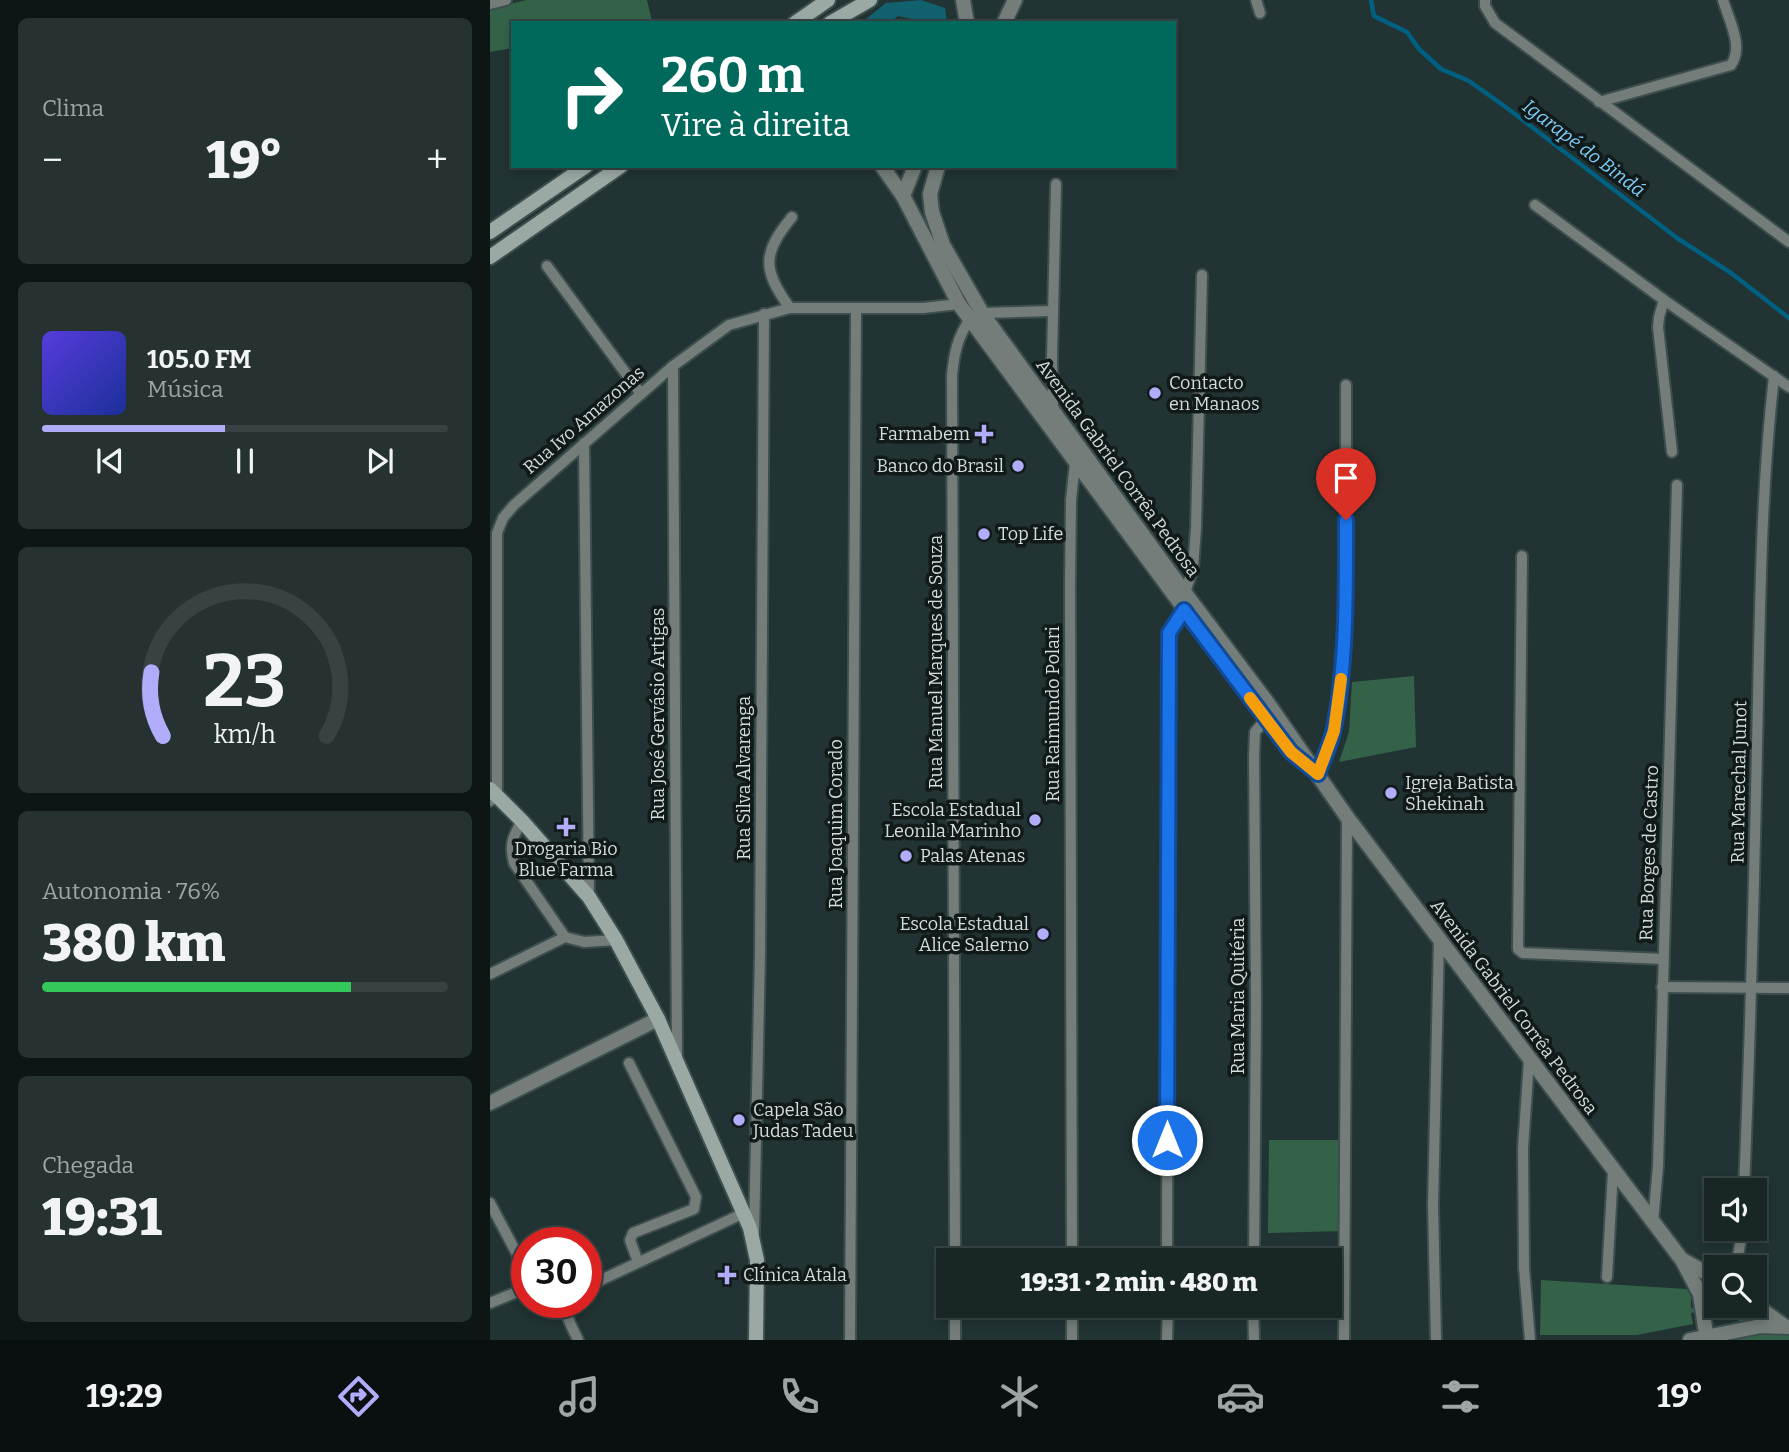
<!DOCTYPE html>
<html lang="pt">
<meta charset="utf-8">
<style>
body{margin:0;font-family:Bitter,serif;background:#263232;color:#f1f3f6;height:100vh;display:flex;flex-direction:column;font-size:26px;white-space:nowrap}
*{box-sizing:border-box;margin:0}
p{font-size:23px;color:#9fa5a7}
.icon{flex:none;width:38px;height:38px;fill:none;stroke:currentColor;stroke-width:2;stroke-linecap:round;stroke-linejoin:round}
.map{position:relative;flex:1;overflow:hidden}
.sheet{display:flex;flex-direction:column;gap:18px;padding:18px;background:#0e1515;width:490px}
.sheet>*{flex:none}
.guide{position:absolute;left:21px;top:21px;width:665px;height:147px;border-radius:0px;box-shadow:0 4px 10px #0003,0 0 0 2px #374343;background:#00695c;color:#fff;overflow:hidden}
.tools{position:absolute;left:1214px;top:1178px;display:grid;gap:14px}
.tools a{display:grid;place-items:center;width:63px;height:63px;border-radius:0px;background:#192626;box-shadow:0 4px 10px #0003,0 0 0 2px #374343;font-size:35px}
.speed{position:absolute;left:21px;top:1227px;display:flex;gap:14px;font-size:35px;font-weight:700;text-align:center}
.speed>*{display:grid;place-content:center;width:91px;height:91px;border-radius:50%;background:#192626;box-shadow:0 4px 10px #0003,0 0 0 2px #374343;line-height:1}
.speed .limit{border:10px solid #d22;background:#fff;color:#111}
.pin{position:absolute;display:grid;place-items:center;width:60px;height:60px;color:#fff;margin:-72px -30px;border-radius:50% 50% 50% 0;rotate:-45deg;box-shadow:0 0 7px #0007}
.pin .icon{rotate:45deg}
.me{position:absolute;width:77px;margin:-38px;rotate:0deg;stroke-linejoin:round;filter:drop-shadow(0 0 5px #0008)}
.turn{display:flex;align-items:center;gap:24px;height:147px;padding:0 35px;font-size:32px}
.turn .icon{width:91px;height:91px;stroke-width:2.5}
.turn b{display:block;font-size:49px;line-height:60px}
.big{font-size:52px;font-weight:800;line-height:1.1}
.sheet .tile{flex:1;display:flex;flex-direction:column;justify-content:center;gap:10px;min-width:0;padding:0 24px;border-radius:10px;background:#263232}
.sheet .dial{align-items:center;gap:0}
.dial svg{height:182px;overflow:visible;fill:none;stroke:#374343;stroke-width:7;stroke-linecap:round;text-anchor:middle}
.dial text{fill:#f1f3f6;stroke:none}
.song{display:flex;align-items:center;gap:21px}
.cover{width:84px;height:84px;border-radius:10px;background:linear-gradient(135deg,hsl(250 70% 55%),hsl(230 70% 35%))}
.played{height:7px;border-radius:4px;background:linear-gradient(90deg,#b1adfa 45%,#374343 45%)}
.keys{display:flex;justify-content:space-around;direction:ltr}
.heat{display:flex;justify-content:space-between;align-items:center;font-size:38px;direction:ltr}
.charge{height:10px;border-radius:5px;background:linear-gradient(90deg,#34c759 76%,#374343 0)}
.trip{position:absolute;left:446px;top:1248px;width:406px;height:70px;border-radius:0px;background:#192626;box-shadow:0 4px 10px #0003,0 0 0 2px #374343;font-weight:800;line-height:70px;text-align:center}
.tab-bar{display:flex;height:112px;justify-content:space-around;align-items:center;background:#0a0f0f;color:#9fa5a7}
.tab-bar .icon{width:49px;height:49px}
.tab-bar .active{color:#b1adfa}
.tab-bar b{font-size:32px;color:#f1f3f6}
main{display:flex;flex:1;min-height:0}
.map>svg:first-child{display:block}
</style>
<main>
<section class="sheet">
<div class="tile"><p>Clima</p>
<div class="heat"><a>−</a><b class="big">19°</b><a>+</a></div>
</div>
<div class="tile">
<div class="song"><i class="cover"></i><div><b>105.0 FM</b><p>Música</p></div></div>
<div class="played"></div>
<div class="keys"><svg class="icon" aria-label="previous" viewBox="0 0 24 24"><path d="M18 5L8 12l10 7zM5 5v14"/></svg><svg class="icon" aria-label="pause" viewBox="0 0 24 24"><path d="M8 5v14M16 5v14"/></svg><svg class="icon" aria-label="next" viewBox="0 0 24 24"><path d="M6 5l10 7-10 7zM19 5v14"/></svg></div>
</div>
<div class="tile dial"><svg viewBox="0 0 100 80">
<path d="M14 69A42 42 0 1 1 86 69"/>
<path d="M14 69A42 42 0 0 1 9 41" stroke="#b1adfa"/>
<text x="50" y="56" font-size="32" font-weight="700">23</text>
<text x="50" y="72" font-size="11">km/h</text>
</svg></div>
<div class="tile"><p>Autonomia · 76%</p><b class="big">380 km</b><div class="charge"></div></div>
<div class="tile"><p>Chegada</p><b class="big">19:31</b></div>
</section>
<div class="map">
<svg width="1299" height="1340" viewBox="0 0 1299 1340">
<rect width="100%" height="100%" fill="#213333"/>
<g fill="#336249">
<polygon points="36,0 157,0 162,21 23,23 23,48 0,52 0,9"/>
<polygon points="924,676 926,747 849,762 859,732 862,682"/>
<polygon points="779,1140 854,1140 852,1231 778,1233"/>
<polygon points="1051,1280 1197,1289 1201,1297 1201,1308 1227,1305 1265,1306 1281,1316 1254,1318 1254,1329 1299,1332 1299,1340 1238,1340 1238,1333 1251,1329 1248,1319 1232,1317 1228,1308 1201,1313 1203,1324 1147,1335 1050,1335"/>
</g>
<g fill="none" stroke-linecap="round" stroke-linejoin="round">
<polyline stroke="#006082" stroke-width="4.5" points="881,0 884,16 917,32 929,49 951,69 979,81 1017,108 1187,238 1241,273 1299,318"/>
</g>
<polygon fill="#11616f" points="431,0 455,8 457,23 440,23 408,16 400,23 371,23 396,3"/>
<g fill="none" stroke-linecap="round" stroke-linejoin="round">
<defs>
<g id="minor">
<polyline points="766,0 770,13"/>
<polyline points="995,0 995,6 1005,23 1299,242"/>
<polyline points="0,4 16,0"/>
<path d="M1109 102 1241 65C1254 47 1239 20 1233 0"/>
<polyline points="1045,205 1174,300 1299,387"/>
<polyline points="57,266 151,394"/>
<polyline points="1174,300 1169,317 1168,327 1182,452"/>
<path d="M300 308C272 270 272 253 302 217"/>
<polyline points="492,313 563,311"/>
<polyline points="183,366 187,1058"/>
<polyline points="563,411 562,358 566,184"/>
<polyline points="94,443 99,897"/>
<polyline points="1032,556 1028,949 1033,953 1173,959"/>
<polyline points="695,593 703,568 706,528 712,275"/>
<polyline points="828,774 844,731 850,685 856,573 856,385"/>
<polyline points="0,801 7,795 7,533 13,518 24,505 183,366 239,325 300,308 433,308 469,304"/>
<path d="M32 821C23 836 19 845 24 863L75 937 94 942 126 940"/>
<polyline points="0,974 75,937"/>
<polyline points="1172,987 1299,988"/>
<polyline points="1039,1060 1033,1148 1034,1268 1040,1340"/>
<polyline points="139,1063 206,1197 204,1209 143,1233 140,1240 148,1262"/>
<path d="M1254 1190C1260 1042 1264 894 1267 746 1270 622 1270 499 1284 376"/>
<polyline points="0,1203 37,1273"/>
<polyline points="1163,1222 1168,1166 1187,485"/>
<polyline points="264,1233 270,953 274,314"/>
<path d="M465 1260 462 376C464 354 467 338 480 319"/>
<polyline points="582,1260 580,585 581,500 585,463"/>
<polyline points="677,1260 679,633 694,610"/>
<polyline points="764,1260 766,1003 764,756 765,732 776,719"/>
<polyline points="1246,1267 1253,1228"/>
<polyline points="1117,1277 1123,1171"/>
<polyline points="96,1287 254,1213"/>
<path d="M78 1302C73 1315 83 1328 88 1340"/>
<polyline points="0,1303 37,1288"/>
<polyline points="465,1306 465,1340"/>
<polyline points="763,1306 764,1340"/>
<polyline points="1213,1309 1227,1297"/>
<polyline points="360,1340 366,308"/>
<polyline points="582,1340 582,1306"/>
<polyline points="677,1340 678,1306"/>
<polyline points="854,1340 857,817"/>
<polyline points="946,1340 943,1205 949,938"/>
</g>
<g id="tertiary">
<polyline points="473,0 477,23"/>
<polyline points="514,23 525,0"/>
<polyline points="392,166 413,196 469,304 480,319 776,719 801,752 811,760"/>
<polyline points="448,166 440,194 442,212 453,245 492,313 695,593 777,702 857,817 1192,1260 1210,1294 1217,1340"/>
<polyline points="413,196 425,166"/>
<polyline points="0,1103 168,1019"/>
<polyline points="1193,1260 1227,1279"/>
<polyline points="1265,1305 1293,1325"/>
<polyline points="1200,1340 1271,1326 1299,1327"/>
</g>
<g id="secondary">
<polyline points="305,23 338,0"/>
<polyline points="340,23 380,0"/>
<polyline points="0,232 96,166"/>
<polyline points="0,257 131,166"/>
<polyline points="0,789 32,821 99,897 126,940 168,1019 260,1228 267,1260 266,1340"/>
</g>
</defs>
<use href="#minor" stroke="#3d4e4e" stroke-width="14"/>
<use href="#tertiary" stroke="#3d4e4e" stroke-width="18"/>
<use href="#secondary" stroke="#3d4e4e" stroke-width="18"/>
<use href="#minor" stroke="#747d7a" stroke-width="10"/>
<use href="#tertiary" stroke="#747d7a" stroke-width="14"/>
<use href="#secondary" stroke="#9ba9a5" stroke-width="14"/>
</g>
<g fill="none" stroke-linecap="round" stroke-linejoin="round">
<defs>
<path id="route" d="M677 1140 679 633 694 610 801 752 828 774C833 759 841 744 844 728 857 663 856 586 856 520"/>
</defs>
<use href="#route" stroke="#114b97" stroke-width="18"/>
<use href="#route" stroke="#1a73e8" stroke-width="12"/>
<polyline stroke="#f59e0b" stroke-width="12" points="760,698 801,752 828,774 844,731 851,679"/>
</g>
<g fill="#b1adfa" stroke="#111919" stroke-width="2.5">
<circle cx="665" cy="393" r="7"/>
<path d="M490.5 423.5h7v7h7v7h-7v7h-7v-7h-7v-7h7z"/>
<circle cx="528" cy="466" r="7"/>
<circle cx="494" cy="534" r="7"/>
<circle cx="901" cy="793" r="7"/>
<circle cx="545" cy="820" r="7"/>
<path d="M72.5 816.5h7v7h7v7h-7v7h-7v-7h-7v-7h7z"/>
<circle cx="416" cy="856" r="7"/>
<circle cx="553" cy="934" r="7"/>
<circle cx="249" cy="1120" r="7"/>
<path d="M233.5 1264.5h7v7h7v7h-7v7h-7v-7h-7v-7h7z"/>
</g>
<g text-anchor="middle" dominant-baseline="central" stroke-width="7" stroke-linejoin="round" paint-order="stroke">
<g font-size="18" fill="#d2dddd" stroke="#111919" text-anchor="start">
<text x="679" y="383">Contacto<tspan x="679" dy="21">en Manaos</tspan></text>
<text x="480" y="434" text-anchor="end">Farmabem</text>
<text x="514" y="466" text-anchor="end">Banco do Brasil</text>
<text x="508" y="534">Top Life</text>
<text x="915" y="783">Igreja Batista<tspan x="915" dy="21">Shekinah</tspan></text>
<text x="531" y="810" text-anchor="end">Escola Estadual<tspan x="531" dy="21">Leonila Marinho</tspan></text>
<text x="76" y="849" text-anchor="middle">Drogaria Bio<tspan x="76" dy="21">Blue Farma</tspan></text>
<text x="430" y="856">Palas Atenas</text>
<text x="539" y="924" text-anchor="end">Escola Estadual<tspan x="539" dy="21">Alice Salerno</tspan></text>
<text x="263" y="1110">Capela São<tspan x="263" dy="21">Judas Tadeu</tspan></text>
<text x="253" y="1275">Clínica Atala</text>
</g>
<g font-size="18" fill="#d2dddd" stroke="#111919">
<text transform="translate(94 420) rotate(-41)">Rua Ivo Amazonas</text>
<text transform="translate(628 468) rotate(54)">Avenida Gabriel Corrêa Pedrosa</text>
<text transform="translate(446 662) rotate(-90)">Rua Manuel Marques de Souza</text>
<text transform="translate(168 714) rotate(-90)">Rua José Gervásio Artigas</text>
<text transform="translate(563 714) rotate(-90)">Rua Raimundo Polari</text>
<text transform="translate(254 778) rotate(-90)">Rua Silva Alvarenga</text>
<text transform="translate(1249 782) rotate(-89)">Rua Marechal Junot</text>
<text transform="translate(346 824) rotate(-90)">Rua Joaquim Corado</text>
<text transform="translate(1159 853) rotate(-88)">Rua Borges de Castro</text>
<text transform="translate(748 996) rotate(-90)">Rua Maria Quitéria</text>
<text transform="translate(1024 1007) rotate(53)">Avenida Gabriel Corrêa Pedrosa</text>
</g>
<g font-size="19" font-style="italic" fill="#7dcef7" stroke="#111919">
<text transform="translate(1094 148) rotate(37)">Igarapé do Bindá</text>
</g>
</g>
</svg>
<div class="tools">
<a><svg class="icon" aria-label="sound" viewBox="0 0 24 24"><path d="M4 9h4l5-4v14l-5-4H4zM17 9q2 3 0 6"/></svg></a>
<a><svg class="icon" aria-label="search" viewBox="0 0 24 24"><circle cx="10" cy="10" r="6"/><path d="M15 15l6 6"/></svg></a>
</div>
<div class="speed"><div class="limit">30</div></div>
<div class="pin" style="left:856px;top:520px;background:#d93025"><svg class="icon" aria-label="arrive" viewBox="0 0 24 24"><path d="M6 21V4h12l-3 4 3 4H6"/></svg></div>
<svg class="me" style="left:677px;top:1140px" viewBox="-20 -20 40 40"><circle r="17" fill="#1a73e8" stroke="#fff" stroke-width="3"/><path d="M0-11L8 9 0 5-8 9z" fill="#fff"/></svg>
<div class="trip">19:31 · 2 min · 480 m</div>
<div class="guide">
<div class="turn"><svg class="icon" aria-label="right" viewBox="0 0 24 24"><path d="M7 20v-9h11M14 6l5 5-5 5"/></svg><div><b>260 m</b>Vire à direita</div></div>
</div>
</div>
</main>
<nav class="tab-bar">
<b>19:29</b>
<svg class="icon active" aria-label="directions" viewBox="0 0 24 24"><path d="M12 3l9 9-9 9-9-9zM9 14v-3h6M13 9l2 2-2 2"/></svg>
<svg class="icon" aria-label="music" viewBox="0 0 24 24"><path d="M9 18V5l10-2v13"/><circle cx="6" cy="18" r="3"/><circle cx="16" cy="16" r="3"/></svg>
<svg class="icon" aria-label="phone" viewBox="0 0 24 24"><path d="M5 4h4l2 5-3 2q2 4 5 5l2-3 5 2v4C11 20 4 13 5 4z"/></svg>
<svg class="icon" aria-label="climate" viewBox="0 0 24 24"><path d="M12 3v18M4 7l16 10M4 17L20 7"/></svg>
<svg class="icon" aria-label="car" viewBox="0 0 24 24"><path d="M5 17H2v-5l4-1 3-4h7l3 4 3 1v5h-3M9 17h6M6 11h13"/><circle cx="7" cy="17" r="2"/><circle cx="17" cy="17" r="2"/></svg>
<svg class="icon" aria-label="filters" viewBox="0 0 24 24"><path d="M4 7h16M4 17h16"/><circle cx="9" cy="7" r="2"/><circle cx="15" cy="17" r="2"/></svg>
<b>19°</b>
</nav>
